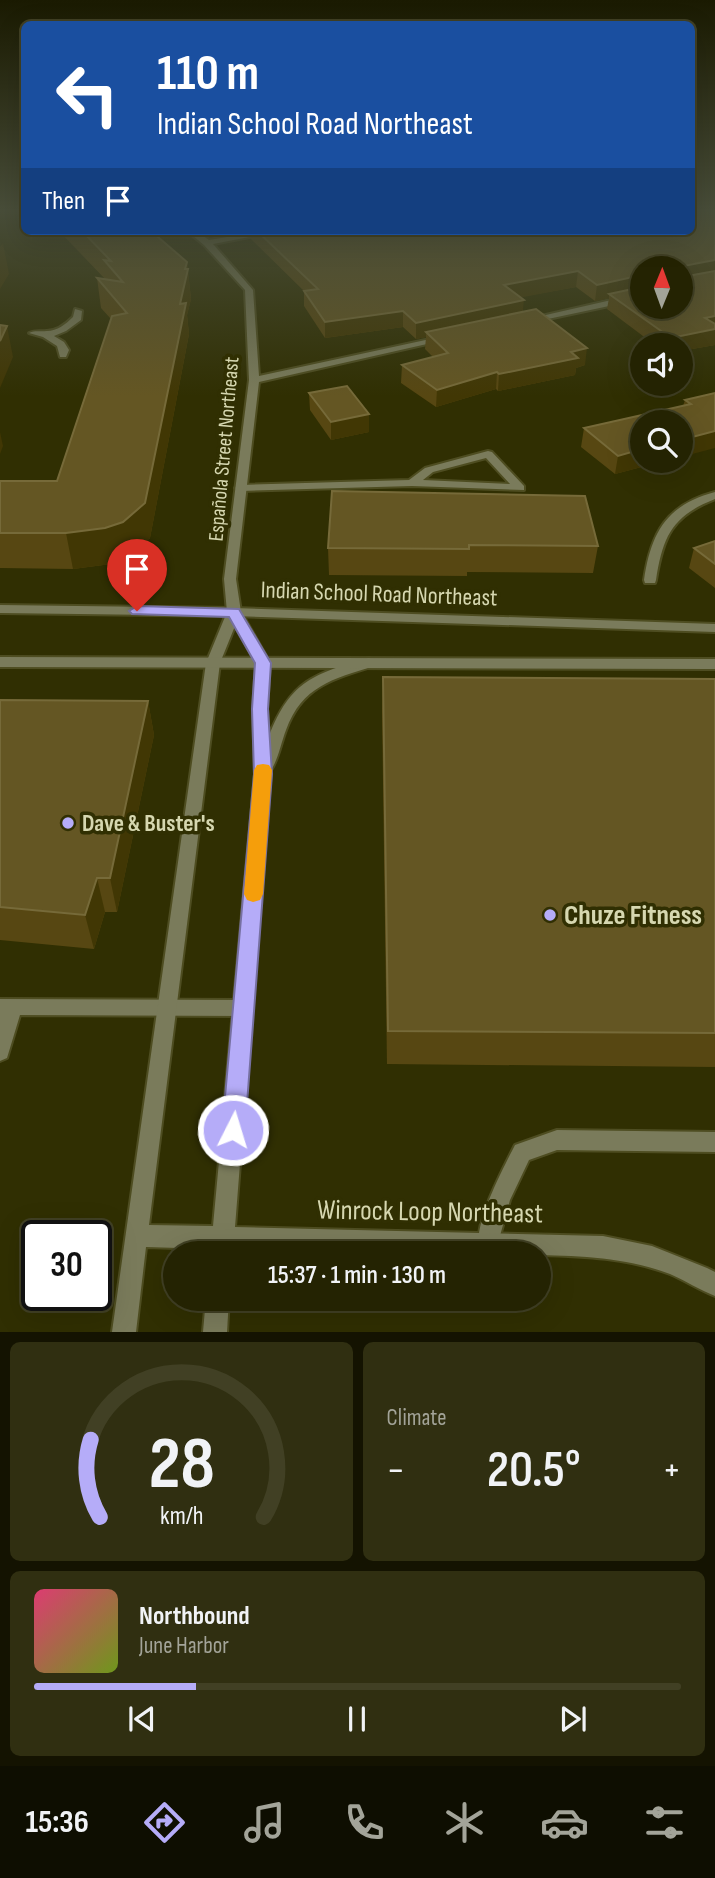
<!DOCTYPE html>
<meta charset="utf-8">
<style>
body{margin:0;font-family:"Sofia Sans Condensed",sans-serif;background:#302f11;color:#f1f3f6;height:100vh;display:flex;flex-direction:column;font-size:26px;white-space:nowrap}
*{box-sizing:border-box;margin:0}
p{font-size:23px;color:#a3a499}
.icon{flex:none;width:38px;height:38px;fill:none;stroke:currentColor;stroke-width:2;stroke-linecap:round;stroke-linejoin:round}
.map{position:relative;height:1332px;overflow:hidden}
.drawer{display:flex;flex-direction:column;gap:10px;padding:10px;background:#141301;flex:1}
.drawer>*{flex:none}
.guide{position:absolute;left:21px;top:21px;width:674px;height:214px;border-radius:10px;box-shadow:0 7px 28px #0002,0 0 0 2px #414024;background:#1a4fa0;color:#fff;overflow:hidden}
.needle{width:46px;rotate:1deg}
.tools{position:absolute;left:630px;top:256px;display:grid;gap:14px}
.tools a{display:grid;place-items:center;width:63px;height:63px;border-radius:50%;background:#242302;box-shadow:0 7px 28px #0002,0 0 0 2px #414024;font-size:35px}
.speed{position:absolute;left:21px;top:1220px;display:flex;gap:14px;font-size:35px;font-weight:700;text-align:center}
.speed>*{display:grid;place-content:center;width:91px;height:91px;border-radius:50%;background:#242302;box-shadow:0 7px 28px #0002,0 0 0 2px #414024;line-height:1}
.speed .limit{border:4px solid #111;border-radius:10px;background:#fff;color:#111}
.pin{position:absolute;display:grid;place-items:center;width:60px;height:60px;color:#fff;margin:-72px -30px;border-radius:50% 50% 50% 0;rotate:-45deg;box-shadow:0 0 7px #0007}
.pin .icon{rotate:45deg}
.me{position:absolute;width:77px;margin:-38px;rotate:5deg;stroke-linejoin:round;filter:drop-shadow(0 0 5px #0008)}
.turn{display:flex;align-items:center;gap:24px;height:147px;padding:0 21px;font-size:32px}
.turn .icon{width:91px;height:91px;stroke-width:2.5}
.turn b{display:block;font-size:49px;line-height:60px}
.then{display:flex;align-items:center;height:66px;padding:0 21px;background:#0003;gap:14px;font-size:26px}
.big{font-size:52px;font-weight:600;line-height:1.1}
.drawer .widget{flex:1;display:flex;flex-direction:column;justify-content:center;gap:10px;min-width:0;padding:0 24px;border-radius:10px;background:#302f11}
.drawer .dial{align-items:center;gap:0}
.dial svg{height:182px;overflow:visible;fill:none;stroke:#414024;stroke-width:7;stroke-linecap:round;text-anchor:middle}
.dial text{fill:#f1f3f6;stroke:none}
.song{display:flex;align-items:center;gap:21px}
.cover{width:84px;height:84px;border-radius:10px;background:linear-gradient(135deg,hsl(340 70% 55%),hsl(80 70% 35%))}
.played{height:7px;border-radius:4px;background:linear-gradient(90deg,#b5acf8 25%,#414024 25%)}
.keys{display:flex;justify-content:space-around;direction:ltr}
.heat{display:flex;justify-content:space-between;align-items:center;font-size:38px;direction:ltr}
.drawer .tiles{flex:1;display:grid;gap:10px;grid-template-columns:1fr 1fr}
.widget:last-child{grid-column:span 2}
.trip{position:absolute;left:163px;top:1241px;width:388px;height:70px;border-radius:35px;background:#242302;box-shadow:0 7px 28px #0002,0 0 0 2px #414024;font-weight:600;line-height:70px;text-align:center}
.tab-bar{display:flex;height:112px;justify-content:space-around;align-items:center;background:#0e0e01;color:#a3a499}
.tab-bar .icon{width:49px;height:49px}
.tab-bar .on{color:#b5acf8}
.tab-bar b{font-size:32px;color:#f1f3f6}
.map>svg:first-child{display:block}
</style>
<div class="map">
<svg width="715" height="1332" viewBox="0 0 715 1332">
<rect width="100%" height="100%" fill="#302f02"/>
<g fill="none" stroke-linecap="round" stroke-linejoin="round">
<defs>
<g id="service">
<path d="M75 309 82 311 81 320 66 331 54 336 64 342 69 350 66 357H60L57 346 43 337 29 333C36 330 39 332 47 331 57 331 66 324 73 317Z"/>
<path d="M488 451 492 452 524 486V490L412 486 241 491 235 488 241 485 409 480 425 468ZM486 458 510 484 423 480 433 472Z"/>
<polygon points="0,999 244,1000 251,1002 253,1008 251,1014 244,1016 20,1015 7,1058 0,1061"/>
<path d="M557 1130 715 1132V1152L557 1150 529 1160 510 1200 496 1250 488 1253 480 1250C471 1228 504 1167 515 1145Z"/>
</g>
<g id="minor">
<path d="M187 231H196L209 240 263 231H281L213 244 253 290 259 376 444 336 449 339 259 382 236 579 241 612 270 663 267 709 269 736C290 681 315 673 369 658L376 663 374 666C333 679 302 686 286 730 281 743 278 760 271 770L235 1227 603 1236 652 1246 707 1268 715 1272V1296C700 1290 686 1281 670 1274 628 1258 584 1256 539 1255V1253L233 1249V1253H211V1249L146 1247 136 1332H112L206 663 227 612 224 579 249 380 245 290 204 245ZM235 626 256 663 253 709 255 774 213 1226 149 1225 220 663Z"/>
<polygon points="642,293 642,299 529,323 524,320"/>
<path d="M715 492V499C672 516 663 536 656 580L655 583H645L644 580C651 533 666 505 715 492Z"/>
<polygon points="206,1298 229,1298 227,1332 203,1332"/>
</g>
<g id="tertiary">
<polygon points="0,605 234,608 715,624 715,632 234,616 0,613"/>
<polygon points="0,657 715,659 715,669 0,667"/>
</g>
</defs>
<use href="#service" stroke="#4e4d21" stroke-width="4"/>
<use href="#minor" stroke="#4e4d21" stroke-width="4"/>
<use href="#tertiary" stroke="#4e4d21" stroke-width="4"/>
<use href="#service" fill="#7a7b5b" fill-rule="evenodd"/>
<use href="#minor" fill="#7a7b5b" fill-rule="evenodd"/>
<use href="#tertiary" fill="#7a7b5b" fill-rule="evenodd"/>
</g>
<g fill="#574712" fill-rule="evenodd">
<polygon points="59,231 151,231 187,262 191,299 187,315 189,334 150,538 129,557 111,564 73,569 0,568 0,481 57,481 111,319 101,308 97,278 106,280"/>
<path d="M250 231H691L715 345 681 351V345H655L607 309 609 298 595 301 576 287 520 297 523 311 585 365 576 368 575 375 498 391 496 389 436 407 401 383 402 365 433 357 425 349 426 337 416 339 403 327 325 338 304 306V291L251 239ZM642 268 681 306H642Z"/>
<polygon points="309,393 369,432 331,440 310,410"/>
<polygon points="715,393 642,460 668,460 615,474 581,447 584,428 683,406 685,400"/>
<polygon points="332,491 598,546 593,573 467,572 467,576 329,575 328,548"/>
<polygon points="715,541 715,588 689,568 694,548"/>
<polygon points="383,677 715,679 715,1067 387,1064 382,711"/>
<polygon points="0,700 148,701 154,735 117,912 105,912 94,949 0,940"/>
</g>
<g fill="#413704">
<polygon points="0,209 24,209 24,215 0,217"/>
<polygon points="29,231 37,231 31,240"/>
<polygon points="3,243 9,274 0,289 0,247"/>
<polygon points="715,260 715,272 681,281 683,266"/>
<polygon points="187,262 191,299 187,315 189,334 150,538 129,557 111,564 73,569 66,533 180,304"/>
<polygon points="578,271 576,287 503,301 504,285"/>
<polygon points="642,275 641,290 609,294 609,298 595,301 597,285"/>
<polygon points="524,300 522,316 426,332 426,337 416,339 416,323"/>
<polygon points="403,311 403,327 325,338 325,322"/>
<polygon points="715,316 715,345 681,351 681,345 669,345 671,338 705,318"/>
<polygon points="7,326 13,357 0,388 0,341"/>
<polygon points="587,348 585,365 576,368 575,375 498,391 499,374"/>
<polygon points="497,372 496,389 436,407 437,390"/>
<polygon points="369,414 369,432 331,440 331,422"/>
<polygon points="715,431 715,448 681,457 681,440"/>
<polygon points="0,432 3,446 0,454"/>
<polygon points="642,449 642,460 668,460 615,474 618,456"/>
<polygon points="148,701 154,735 117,912 110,878"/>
<polygon points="97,878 105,912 94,949 85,915"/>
</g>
<g fill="#645623" stroke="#766a39" stroke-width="2">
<polygon points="691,209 715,209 715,260 683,266 682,277 715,271 715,316 705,318 715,324 715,329 671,338 609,294 642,287 642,306 681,306 681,268 642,268 642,275 597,285 578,271 504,285 524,300 416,323 403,311 325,322 304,291 318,289 257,231 691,231"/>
<polygon points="82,231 151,231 187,262 185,269 188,269 180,304 186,303 145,503 123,522 105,528 66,533 0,533 0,481 57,481 112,316 127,313 97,278 123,282 104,260 111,261"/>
<polygon points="536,309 587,348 571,352 578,358 499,374 497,372 437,390 402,365 448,353 426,332"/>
<polygon points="0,325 7,326 0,341"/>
<polygon points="347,386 369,414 331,422 309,393"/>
<polygon points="715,393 715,431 681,440 681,422 642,422 642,449 618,456 584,428 691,404 685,400"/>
<polygon points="332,491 585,496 598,546 469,545 469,549 328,548"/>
<polygon points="715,541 715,564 694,548"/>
<polygon points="383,677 715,679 715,1033 388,1031"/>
<polygon points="0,700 148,701 110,878 97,878 85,915 0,907"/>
</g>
<linearGradient id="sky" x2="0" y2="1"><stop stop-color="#1a1a01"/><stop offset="0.53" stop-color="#484d39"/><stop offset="1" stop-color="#484d39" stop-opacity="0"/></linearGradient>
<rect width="715" height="396" fill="url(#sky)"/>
<polygon fill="#b5acf8" stroke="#7670a1" stroke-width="2" points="137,606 239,609 271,663 268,709 272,774 245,1130 242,1138 233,1141 225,1138 222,1130 254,774 252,709 255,663 229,617 132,614 129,611"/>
<polygon fill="#f59e0b" points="263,764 269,765 272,770 263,894 260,900 253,902 247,900 244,894 254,770 257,765"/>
<g fill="#b5acf8" stroke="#302f02" stroke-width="2.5">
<circle cx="68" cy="823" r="7"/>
<circle cx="550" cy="915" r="7"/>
</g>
<g text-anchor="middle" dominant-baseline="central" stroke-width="7" stroke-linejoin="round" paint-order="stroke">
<g font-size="21" fill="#d6d7b0" stroke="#302f02">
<text transform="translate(224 449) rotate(-85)">Española Street Northeast</text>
</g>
<g font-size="24" fill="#d6d7b0" stroke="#302f02">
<text transform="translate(379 594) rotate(2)">Indian School Road Northeast</text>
</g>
<g font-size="24" font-weight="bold" fill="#d6d7b0" stroke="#302f02" text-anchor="start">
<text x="82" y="823">Dave &amp; Buster's</text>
</g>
<g font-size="28" font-weight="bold" fill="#d6d7b0" stroke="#302f02" text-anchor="start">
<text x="564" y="915">Chuze Fitness</text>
</g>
<g font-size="28" fill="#d6d7b0" stroke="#302f02">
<text transform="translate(430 1212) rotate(1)">Winrock Loop Northeast</text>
</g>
</g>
</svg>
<div class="tools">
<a><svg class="needle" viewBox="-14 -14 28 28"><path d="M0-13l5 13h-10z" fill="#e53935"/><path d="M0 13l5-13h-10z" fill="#a3a499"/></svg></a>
<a><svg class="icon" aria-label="sound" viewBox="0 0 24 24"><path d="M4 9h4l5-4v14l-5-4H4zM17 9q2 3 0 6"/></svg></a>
<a><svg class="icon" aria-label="search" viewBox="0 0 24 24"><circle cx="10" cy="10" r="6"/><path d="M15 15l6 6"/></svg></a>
</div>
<div class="speed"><div class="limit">30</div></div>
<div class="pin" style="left:137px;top:611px;background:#d93025"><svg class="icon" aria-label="arrive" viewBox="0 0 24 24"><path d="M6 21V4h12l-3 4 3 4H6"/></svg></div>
<svg class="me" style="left:233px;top:1130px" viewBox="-20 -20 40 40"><circle r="17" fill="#b5acf8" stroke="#fff" stroke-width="3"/><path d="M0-11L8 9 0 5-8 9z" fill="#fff"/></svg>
<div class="trip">15:37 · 1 min · 130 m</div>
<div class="guide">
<div class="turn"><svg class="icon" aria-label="left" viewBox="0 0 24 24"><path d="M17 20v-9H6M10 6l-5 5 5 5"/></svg><div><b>110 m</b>Indian School Road Northeast</div></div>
<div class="then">Then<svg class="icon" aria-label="arrive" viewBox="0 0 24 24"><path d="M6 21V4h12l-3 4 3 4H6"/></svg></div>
</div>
</div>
<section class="drawer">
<div class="tiles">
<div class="widget dial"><svg viewBox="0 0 100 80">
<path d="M14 69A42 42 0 1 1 86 69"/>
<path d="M14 69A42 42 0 0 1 10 35" stroke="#b5acf8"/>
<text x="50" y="56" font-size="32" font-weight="700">28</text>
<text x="50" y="72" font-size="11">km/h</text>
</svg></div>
<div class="widget"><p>Climate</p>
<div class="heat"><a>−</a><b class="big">20.5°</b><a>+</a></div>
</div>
<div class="widget">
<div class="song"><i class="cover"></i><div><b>Northbound</b><p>June Harbor</p></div></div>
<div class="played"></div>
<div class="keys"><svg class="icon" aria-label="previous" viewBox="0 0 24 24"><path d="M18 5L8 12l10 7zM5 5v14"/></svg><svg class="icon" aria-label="pause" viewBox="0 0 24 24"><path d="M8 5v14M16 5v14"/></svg><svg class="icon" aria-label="next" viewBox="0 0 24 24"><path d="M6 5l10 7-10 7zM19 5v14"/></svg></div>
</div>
</div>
</section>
<nav class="tab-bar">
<b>15:36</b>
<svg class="icon on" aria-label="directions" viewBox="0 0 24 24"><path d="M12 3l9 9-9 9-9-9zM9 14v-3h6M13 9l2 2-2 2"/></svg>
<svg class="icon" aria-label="music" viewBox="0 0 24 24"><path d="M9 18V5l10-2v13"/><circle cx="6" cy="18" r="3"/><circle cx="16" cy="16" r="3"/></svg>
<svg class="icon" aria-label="phone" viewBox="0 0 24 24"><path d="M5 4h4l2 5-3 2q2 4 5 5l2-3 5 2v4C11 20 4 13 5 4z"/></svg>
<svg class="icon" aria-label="climate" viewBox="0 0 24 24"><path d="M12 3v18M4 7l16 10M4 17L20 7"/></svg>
<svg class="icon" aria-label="car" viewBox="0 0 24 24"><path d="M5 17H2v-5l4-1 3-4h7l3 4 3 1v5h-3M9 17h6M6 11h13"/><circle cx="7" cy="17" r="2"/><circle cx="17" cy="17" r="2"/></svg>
<svg class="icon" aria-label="filters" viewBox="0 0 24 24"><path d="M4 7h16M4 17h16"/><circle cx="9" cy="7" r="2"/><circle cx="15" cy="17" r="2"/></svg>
</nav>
